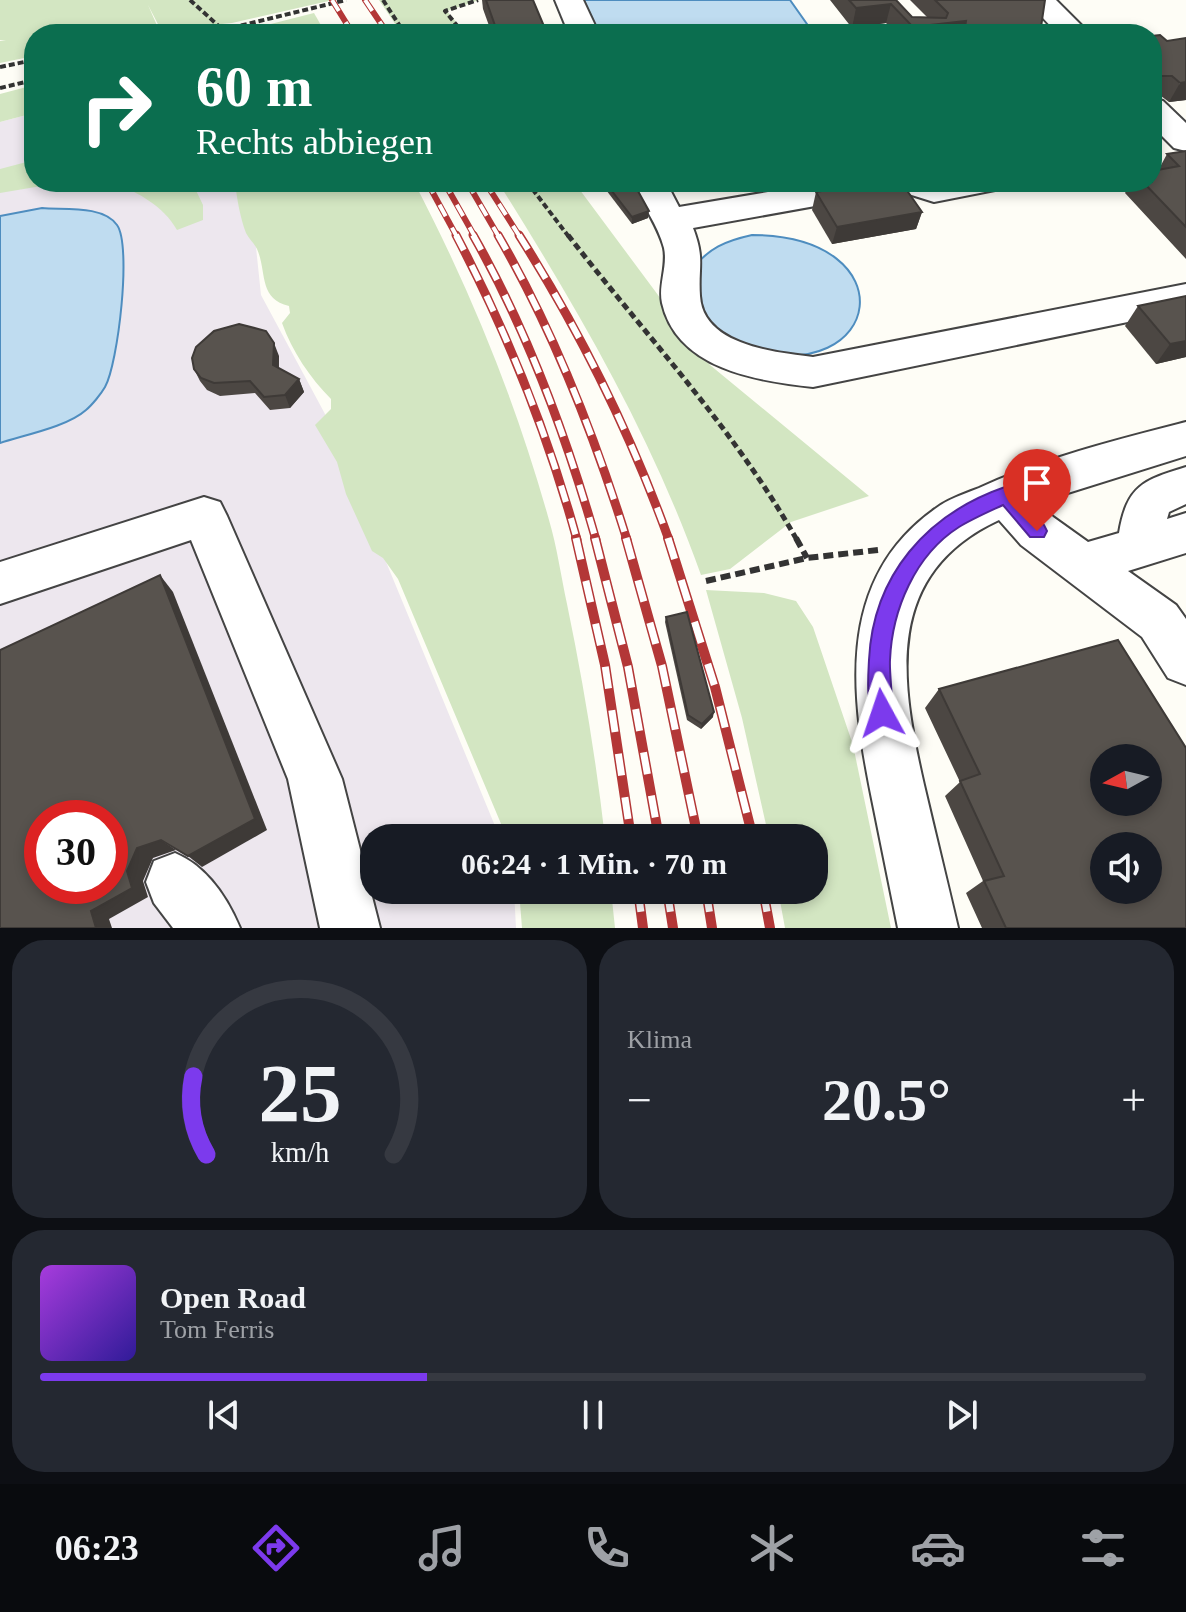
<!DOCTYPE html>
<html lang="de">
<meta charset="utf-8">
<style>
body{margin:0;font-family:Georgia,serif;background:#242831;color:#f1f3f6;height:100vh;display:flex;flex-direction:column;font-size:30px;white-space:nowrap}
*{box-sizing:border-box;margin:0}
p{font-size:26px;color:#9ea1a6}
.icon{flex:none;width:44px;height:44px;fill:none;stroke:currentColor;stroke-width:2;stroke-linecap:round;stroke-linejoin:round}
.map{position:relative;height:928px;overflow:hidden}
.side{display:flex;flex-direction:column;gap:12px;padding:12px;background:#0d0f14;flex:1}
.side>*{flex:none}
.top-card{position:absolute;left:24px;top:24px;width:1138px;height:168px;border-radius:32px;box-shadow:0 4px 12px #0003;background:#0b6e4f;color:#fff;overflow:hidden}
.needle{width:52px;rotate:262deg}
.tools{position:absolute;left:1090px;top:744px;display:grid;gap:16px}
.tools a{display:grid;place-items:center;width:72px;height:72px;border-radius:50%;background:#171b24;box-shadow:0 4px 12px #0003;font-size:40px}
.speed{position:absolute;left:24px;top:800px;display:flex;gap:16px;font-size:40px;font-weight:700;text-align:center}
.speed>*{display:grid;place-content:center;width:104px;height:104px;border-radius:50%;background:#171b24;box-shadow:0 4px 12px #0003;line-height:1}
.speed .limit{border:12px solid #d22;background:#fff;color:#111}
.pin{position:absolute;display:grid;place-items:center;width:68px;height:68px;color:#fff;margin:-82px -34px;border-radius:50% 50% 50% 0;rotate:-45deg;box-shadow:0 0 8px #0007}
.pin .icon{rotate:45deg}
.me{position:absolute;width:88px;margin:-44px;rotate:355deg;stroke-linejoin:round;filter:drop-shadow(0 0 6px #0008)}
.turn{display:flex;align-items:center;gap:28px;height:168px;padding:0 40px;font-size:36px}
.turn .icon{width:104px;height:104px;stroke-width:2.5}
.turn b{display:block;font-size:56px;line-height:68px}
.big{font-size:60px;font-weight:700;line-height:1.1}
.side .card{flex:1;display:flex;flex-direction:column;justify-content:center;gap:12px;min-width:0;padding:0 28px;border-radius:32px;background:#242831}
.side .dial{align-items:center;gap:0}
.dial svg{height:208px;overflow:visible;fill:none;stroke:#363941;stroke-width:7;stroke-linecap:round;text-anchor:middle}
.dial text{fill:#f1f3f6;stroke:none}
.song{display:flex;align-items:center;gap:24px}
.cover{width:96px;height:96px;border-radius:12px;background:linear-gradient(135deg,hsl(280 70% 55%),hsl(250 70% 35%))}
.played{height:8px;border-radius:4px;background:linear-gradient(90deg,#7c3aed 35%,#363941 35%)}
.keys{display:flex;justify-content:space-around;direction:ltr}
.heat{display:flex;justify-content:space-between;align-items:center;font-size:44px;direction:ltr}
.side .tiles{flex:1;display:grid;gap:12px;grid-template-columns:1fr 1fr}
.card:last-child{grid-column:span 2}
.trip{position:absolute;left:360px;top:824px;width:468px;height:80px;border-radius:32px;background:#171b24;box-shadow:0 4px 12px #0003;font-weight:700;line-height:80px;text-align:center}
.tabs{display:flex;height:128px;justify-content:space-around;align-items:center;background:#090b0e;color:#9ea1a6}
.tabs .icon{width:56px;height:56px}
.tabs .active{color:#7c3aed}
.tabs b{font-size:36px;color:#f1f3f6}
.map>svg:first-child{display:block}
</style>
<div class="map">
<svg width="1186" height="928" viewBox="0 0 1186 928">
<rect width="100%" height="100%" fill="#fefdf6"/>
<path fill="#ede7ee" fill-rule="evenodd" d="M34 113V182H241L252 209 261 295 325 414 500 838H374V890H514L516 928H0V122ZM42 818H110V886H42Z"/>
<g fill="#d3e6c2">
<polygon points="0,0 333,0 232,23 161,30 148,5 159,30 141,34 34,34 34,56 0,63 0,41 6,40 0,40"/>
<polygon points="379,0 479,0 447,11 466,34 402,34"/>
<polygon points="314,13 326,34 232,34"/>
<polygon points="34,85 34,113 0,122 0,94"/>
<polygon points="34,160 34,182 65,182 0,193 0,169"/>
<path d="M114 182H192L203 205V220L177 230C163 205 139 194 114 182Z"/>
<path d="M235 182H414C471 291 516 402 549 520 557 547 561 576 567 604 583 681 596 759 605 838H507L398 579 383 558 372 551 346 494 337 462 315 425 331 409V399C310 378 292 351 282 323L290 313 289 306C258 299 267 271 257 249 254 243 249 239 246 233 240 217 237 199 235 182Z"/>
<path d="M498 182H574L710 365 869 496 791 522 730 569 701 575C650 432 578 310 498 182Z"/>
<polygon points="706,590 764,593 796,601 813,627 853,745 891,928 785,928 778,890 814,890 814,838 769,838 742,718"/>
<polygon points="519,890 611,890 615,928 522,928"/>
</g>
<g fill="#bfdcf0" stroke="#4e8dbf" stroke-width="2">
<polygon points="582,0 790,0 814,34 598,34"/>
<path d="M42 208C64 210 103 205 117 225 132 246 118 364 105 387 101 394 92 405 86 410 67 427 24 435 0 443V216Z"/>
<path d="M752 235C908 236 885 387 746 350 731 346 716 333 704 325L692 269C709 248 725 241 752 235Z"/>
</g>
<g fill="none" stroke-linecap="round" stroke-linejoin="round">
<defs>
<g id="minor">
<polygon points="555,0 583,0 599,34 569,34"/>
<polygon points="1026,0 1056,0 1090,34 1058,34"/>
<polygon points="1152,98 1163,101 1186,123 1186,151 1174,148 1152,126"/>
<path d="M632 182H666L679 207 827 182H1000L995 190 934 202 899 191 693 228C705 259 698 266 700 296 703 346 776 352 813 357L1186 284V310L813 387C757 381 677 369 662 303 658 285 668 266 664 248 658 225 642 204 632 182Z"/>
<path d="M1186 422V456L1039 502 1053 517 1088 542 1119 533C1127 485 1144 480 1186 467V504L1169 512 1167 519 1186 513V553L1128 571 1176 605 1186 619V685L1168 678 1142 637 1021 545 999 520C883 574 900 680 924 785 935 833 947 880 958 928H898C890 888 882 849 874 809 852 703 832 582 935 509 948 499 964 494 979 488 1044 458 1116 440 1186 422Z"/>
<polygon points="204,497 220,502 227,516 342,779 380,928 320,928 288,779 191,540 0,604 0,562"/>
<path d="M175 853C206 866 227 897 240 928H173L154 903 146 882 154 861Z"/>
</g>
</defs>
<use href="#minor" stroke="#444" stroke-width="4"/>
<g stroke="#333" stroke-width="4" stroke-dasharray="6 3" stroke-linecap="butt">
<polyline points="190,0 222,29"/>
<polyline points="383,0 405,34"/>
<polyline points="206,34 346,0"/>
<polyline points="464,34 445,11 478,0"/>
<polyline points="0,67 34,60"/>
<polyline points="0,88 34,80"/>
<polyline points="527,182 569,237"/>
</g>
<path stroke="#333" stroke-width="5" stroke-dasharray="7 4" stroke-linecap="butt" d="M568 235C646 336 733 427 797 540"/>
<g stroke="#333" stroke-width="6" stroke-dasharray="10 5" stroke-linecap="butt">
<polyline points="796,538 807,558"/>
<polyline points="706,581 807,558 878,550"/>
</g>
<use href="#minor" fill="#fff" fill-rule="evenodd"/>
<defs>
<g id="rail-far2">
<polyline points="332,0 353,34"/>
<polyline points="365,0 388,34"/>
<polyline points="427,182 457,237"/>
<polyline points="444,182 475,237"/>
<polyline points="467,182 499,237"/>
<polyline points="485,182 520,237"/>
</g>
<g id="rail-far1">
<path d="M456 235C507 332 548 434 577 540"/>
<path d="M473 235C527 330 566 435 596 540"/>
<path d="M498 235C553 330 594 434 627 540"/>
<path d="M519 235C580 331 630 432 669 540"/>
</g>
<g id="rail">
<polyline points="576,538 605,665 631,838"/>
<polyline points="595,538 628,667 659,838"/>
<polyline points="626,538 662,666 698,838"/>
<polyline points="668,538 715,687 753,838"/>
<polyline points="638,890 643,928"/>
<polyline points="667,890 673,928"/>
<polyline points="706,890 712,928"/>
<polyline points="763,890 770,928"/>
</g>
</defs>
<use href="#rail-far2" stroke="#b33737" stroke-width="6"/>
<use href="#rail-far1" stroke="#b33737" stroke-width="9"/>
<use href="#rail" stroke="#b33737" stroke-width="10"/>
<use href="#rail-far2" stroke="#fff" stroke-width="4" stroke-dasharray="13" stroke-linecap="butt"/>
<use href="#rail-far1" stroke="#fff" stroke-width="6" stroke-dasharray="17" stroke-linecap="butt"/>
<use href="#rail" stroke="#fff" stroke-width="7" stroke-dasharray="22" stroke-linecap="butt"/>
</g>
<g fill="#4c4743">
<polygon points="482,0 533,0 546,34 492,34 483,9"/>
<polygon points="830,0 896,0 912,17 927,17 910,0 1045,0 1040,34 896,34 886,23 852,28"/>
<polygon points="1160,35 1186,100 1169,102 1161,96 1159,96 1152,109 1152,36"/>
<polygon points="1186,151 1186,259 1125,193 1131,182 1152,182 1167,154"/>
<polygon points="600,182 633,182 648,218 632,224"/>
<polygon points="816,192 922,212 916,229 832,244 812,210"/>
<polygon points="1186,296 1186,357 1156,364 1125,326 1138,306"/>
<polygon points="279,356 279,368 299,379 304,392 290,408 270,410 255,393 220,396 207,390 200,381 194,369"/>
<polygon points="666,617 713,717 701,729 687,720 665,622"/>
<polygon points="939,689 1186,928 982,928 966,893 983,881 945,796 960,782 925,708"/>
</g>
<g fill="#3e3a37">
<polygon points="891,4 886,23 852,28 856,8"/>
<polygon points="966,21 961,34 911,34 913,27"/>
<polygon points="546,31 546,34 523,34"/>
<polygon points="1186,82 1186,100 1169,102 1180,83"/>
<polygon points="649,211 648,218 632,224 632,217"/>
<polygon points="922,212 916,229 832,244 837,227"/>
<polygon points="1186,341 1186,357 1156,364 1170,344"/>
<polygon points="274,343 279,356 278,377 273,365"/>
<polygon points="299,379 304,392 290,408 285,395"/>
<polygon points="160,575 173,592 267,830 202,867 188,856"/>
<polygon points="714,712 713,717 701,729 702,724"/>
<polygon points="161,840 176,850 153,858 143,881 148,897 109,919 112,928 96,928 91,911 127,871 137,848"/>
</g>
<g fill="#58534e" stroke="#3e3a37" stroke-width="2" fill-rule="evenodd">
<polygon points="486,0 533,0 546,31 523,34 498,34"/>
<polygon points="849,0 896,0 912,17 946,18 948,13 935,0 1045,0 1040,34 964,34 966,21 913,27 891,4 856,8"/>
<polygon points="1160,35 1167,41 1186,38 1186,82 1180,83 1172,76 1161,76 1160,95 1152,106 1152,36"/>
<polygon points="1186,151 1186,227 1143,182 1152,182 1152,171 1179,166 1167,154"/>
<polygon points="605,182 633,182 649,211 632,217"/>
<polygon points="872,182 901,182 922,212 837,227 816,192"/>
<polygon points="1186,296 1186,341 1170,344 1138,306"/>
<polygon points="239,324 266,331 274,343 273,365 299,379 285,395 264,397 250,381 214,383 201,378 194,369 192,358 196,347 214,331"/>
<path d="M160 575 255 819 188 856 161 840 137 848 127 871 132 888 91 911 96 928H0V650ZM42 818H110V886H42Z"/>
<polygon points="687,612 714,712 702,724 688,715 666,617"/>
<path d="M1118 640 1186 748V928H1006L984 881 1004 876 960 781 980 774 939 689ZM1104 758H1148V802H1104ZM1104 846H1148V890H1104Z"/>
</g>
<path fill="#7c3aed" stroke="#51269a" stroke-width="2" d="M1005 487 1012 490 1044 525 1047 531 1044 537H1030L1003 505C988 512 972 519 959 527 915 555 892 610 890 660 889 676 895 708 890 721L882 724 875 721C866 701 868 680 869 660 873 575 927 514 1005 487Z"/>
</svg>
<div class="tools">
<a><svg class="needle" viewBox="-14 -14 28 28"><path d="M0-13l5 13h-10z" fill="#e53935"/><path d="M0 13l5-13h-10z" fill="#9ea1a6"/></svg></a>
<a><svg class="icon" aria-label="sound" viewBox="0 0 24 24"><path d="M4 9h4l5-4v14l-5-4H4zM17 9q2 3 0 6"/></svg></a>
</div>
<div class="speed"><div class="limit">30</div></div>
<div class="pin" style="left:1037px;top:531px;background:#d93025"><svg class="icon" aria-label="arrive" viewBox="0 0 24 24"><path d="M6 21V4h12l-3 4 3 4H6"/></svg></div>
<svg class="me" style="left:882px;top:713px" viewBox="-20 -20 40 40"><path d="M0-17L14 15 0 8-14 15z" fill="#7c3aed" stroke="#fff" stroke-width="4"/></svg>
<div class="trip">06:24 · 1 Min. · 70 m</div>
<div class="top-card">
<div class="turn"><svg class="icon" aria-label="right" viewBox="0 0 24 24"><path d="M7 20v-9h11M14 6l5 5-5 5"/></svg><div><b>60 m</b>Rechts abbiegen</div></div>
</div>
</div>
<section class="side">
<div class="tiles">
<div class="card dial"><svg viewBox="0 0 100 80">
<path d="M14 69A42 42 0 1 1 86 69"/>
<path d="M14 69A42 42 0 0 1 9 39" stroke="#7c3aed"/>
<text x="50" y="56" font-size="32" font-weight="700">25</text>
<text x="50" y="72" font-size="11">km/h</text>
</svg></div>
<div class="card"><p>Klima</p>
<div class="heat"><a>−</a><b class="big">20.5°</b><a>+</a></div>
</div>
<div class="card">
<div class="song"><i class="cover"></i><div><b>Open Road</b><p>Tom Ferris</p></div></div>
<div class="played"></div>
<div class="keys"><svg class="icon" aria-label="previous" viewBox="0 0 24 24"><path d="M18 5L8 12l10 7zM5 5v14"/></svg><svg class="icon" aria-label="pause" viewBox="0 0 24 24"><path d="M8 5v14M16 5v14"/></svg><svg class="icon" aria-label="next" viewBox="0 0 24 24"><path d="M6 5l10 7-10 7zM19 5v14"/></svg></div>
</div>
</div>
</section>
<nav class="tabs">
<b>06:23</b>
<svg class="icon active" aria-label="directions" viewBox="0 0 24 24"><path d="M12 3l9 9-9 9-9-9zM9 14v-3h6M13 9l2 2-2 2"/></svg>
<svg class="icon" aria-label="music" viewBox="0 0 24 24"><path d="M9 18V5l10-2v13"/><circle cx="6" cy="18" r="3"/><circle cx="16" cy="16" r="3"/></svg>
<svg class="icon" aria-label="phone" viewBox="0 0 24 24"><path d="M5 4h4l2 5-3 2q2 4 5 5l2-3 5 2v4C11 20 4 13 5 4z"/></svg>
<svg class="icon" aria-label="climate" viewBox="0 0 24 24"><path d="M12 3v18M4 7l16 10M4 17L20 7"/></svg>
<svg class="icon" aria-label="car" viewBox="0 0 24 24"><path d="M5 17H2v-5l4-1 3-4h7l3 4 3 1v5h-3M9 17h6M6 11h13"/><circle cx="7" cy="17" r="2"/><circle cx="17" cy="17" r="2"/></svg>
<svg class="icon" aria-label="filters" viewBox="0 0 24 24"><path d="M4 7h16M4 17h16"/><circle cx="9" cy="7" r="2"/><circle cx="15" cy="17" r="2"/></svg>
</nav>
